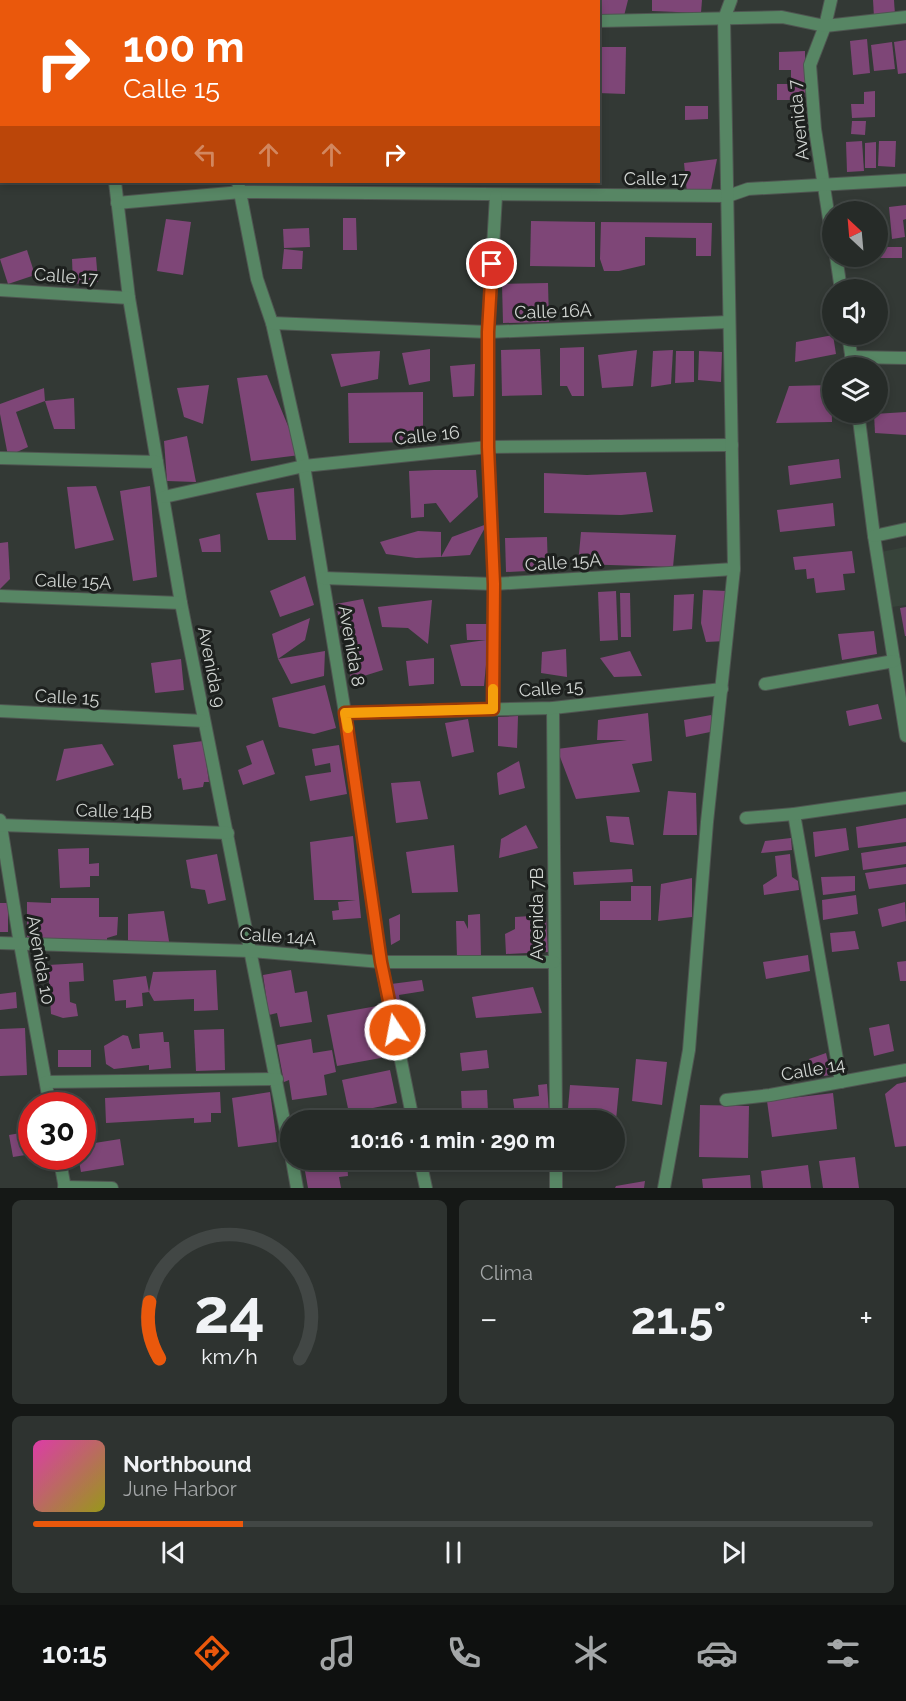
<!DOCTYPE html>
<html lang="es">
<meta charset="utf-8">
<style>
body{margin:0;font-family:Raleway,sans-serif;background:#2e3330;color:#f1f3f6;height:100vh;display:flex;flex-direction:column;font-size:22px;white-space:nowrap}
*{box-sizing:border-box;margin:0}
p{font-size:20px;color:#a4a7a8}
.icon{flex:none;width:33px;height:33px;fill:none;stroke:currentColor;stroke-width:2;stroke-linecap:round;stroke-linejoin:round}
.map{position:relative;height:1188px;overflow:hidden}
.drawer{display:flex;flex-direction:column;gap:12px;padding:12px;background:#151816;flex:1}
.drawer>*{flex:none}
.hud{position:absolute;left:0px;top:0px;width:600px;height:183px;box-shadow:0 3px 9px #0003,0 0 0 2px #424745;background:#ea580c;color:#fff;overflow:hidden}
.needle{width:39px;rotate:334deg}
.tools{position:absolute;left:822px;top:201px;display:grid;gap:12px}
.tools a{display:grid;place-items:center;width:66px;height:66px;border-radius:50%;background:#262b28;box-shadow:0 3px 9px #0003,0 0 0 2px #424745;font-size:30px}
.speed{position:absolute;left:18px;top:1092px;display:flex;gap:12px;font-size:30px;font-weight:700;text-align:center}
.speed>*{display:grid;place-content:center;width:78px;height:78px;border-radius:50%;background:#262b28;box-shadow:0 3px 9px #0003,0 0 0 2px #424745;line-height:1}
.speed .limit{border:9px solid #d22;background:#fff;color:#111}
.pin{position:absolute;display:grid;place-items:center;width:51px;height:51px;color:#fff;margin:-26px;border:3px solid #fff;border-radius:50%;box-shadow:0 2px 6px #0007}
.me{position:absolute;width:66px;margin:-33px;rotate:349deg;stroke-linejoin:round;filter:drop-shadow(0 0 4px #0008)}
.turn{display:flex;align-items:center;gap:21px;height:126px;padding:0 24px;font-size:27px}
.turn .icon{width:78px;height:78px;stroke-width:2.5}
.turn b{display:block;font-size:42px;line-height:51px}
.lanes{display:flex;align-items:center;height:57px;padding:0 24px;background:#0003;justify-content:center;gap:30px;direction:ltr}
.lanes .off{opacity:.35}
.big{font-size:45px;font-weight:700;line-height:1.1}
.drawer .card{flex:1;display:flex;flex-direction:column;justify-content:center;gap:9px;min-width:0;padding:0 21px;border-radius:9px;background:#2e3330}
.drawer .dial{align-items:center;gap:0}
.dial svg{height:156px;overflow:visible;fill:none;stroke:#424745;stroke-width:7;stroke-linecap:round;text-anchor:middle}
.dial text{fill:#f1f3f6;stroke:none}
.song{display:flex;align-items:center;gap:18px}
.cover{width:72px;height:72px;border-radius:9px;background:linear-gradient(135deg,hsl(320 70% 55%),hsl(60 70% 35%))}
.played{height:6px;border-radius:3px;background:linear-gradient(90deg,#ea580c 25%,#424745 25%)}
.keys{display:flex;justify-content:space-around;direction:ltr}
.heat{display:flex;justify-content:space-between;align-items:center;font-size:33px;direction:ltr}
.drawer .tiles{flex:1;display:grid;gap:12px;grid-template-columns:1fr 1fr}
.card:last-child{grid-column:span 2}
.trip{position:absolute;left:280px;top:1110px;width:345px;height:60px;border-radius:30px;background:#262b28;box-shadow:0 3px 9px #0003,0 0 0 2px #424745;font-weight:700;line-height:60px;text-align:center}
.dock{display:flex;height:96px;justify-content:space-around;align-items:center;background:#0f1110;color:#a4a7a8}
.dock .icon{width:42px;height:42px}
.dock .active{color:#ea580c}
.dock b{font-size:27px;color:#f1f3f6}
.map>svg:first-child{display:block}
</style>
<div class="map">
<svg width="906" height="1188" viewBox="0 0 906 1188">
<rect width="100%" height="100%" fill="#333935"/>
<polygon fill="#37433a" points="906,547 906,605 892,607 881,552"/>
<g fill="#7e4677">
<polygon points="598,0 628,0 624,16 598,15"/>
<polygon points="652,0 702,0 701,13 652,11"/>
<polygon points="873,0 894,0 895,15 874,17"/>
<polygon points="867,39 870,73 853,75 850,41"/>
<polygon points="906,40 906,73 898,74 894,42"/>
<polygon points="892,42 895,69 874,71 871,45"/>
<polygon points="598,47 626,47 625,94 598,93"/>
<polygon points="805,51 805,100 777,100 777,84 791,84 791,70 779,70 779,52"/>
<polygon points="875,91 875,117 852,118 851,104 864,104 864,92"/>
<polygon points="685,106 708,106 708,119 685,120"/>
<polygon points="852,121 866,121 865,135 851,134"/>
<polygon points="862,141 864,171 847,172 846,142"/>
<polygon points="879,141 896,141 895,167 878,166"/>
<polygon points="876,142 876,168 865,168 865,143"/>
<polygon points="717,159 711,190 687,193 684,163"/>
<polygon points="906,205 906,219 903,220 905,237 892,239 889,207"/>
<polygon points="343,218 356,218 357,250 343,250"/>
<polygon points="166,219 191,222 183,275 157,271"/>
<polygon points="531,221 595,222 595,267 530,266"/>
<polygon points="601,222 712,223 711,256 696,256 696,238 645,237 645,265 619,271 604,271 600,259"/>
<polygon points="309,228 310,247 284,248 283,229"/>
<rect x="878" y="247" width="24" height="11"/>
<polygon points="284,249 303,251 302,269 282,269"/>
<polygon points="27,250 35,275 8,284 0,259"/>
<polygon points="96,257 98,282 73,284 72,259"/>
<polygon points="548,283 549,322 503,323 502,284"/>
<polygon points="833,335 836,354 795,362 796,342"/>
<polygon points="584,347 584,396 572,396 567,386 560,386 560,348"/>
<polygon points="430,349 430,381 409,385 402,353"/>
<polygon points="540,349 542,395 502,396 501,350"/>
<polygon points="637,350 633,386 602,388 598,355"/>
<polygon points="673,350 671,384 651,387 653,351"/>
<polygon points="380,351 378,379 341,387 331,354"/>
<polygon points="676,351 694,351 694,382 675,383"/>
<polygon points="699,351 722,352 721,382 698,380"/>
<polygon points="475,364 474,396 453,397 450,366"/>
<polygon points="267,375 300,455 251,461 237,378"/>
<polygon points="209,385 203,424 184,417 177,388"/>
<polygon points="831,385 832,422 776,423 789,386"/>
<polygon points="44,388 45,401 16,412 28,447 8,456 0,414 0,404"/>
<polygon points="423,392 423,442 349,443 348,393"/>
<polygon points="74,398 75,429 54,429 45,401"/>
<polygon points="906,412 906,435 875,433 874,414"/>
<polygon points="187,436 196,482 167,481 164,441"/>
<polygon points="839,459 841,478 790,485 788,466"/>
<polygon points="434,470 476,470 478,497 450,523 436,503 424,504 424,517 411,518 409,471"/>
<polygon points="646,472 653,512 621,515 544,513 544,473 587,475"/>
<polygon points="96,486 114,540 75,549 67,487"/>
<polygon points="150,486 157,577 133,581 120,491"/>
<polygon points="294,488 296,540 268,540 256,493"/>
<polygon points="833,503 835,526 780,532 777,510"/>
<polygon points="487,524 470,555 441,557 452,537"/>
<polygon points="418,531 441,532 441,557 416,558 386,554 380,542"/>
<polygon points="581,532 676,535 673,567 578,564"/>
<polygon points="220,534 221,552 202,552 199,539"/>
<polygon points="547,537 548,570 506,572 505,538"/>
<polygon points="8,542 10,579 0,589 0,543"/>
<polygon points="852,551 855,573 843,574 845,590 816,593 814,578 807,579 806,569 795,570 793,557"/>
<polygon points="305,576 314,605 280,617 270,591"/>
<polygon points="703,590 727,591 726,641 706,642 701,623"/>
<polygon points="616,591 618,640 600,641 598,592"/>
<polygon points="620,593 630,593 631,637 621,637"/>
<polygon points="694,594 692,629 673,631 674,595"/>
<polygon points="363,599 383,670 351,680 336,604"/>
<polygon points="432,600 428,644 408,628 382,627 378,607"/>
<polygon points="906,607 906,636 905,636 900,608"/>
<polygon points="310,618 305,640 278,659 325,651 324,676 291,684 278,659 272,634"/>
<polygon points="466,624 487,624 488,644 484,686 461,686 450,645 486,640 467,640"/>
<polygon points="874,631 877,654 842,660 838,634"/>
<polygon points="566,649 567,677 541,673 542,652"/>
<polygon points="630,651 642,676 614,677 600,658"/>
<polygon points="434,658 434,684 409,686 406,661"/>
<polygon points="181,659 184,690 155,693 151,663"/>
<polygon points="325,685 336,728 314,734 279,727 272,698"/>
<polygon points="878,704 882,719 849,726 846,711"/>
<polygon points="648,713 652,761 632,764 640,792 576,799 557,749 627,740 597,740 598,720"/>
<polygon points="711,715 715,731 686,737 684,720"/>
<polygon points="518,716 517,748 498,746 498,717"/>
<polygon points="468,719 474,752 452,757 445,723"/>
<polygon points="263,740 275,774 243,785 238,770 252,764 246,746"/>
<polygon points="203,741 209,782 204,782 203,787 183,790 181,778 178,779 173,745"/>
<polygon points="102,744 114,765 56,781 64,749"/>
<polygon points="339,745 347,794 310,801 305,776 331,772 330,763 315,766 312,749"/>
<polygon points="519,761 525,788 499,795 497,773"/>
<polygon points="420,781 428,819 396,823 391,783"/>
<polygon points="668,791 696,793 697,835 663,835"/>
<polygon points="606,816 629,817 634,845 610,842"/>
<polygon points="906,818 906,842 858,848 856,827"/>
<polygon points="526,825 538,848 499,858 501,839"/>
<polygon points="846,828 849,850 815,857 813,832"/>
<polygon points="353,836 361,918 333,920 332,911 339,910 338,902 356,900 314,900 310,842"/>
<polygon points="791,838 792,850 761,853 765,841"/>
<polygon points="454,845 458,892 412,893 406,852"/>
<polygon points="906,846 906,864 863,870 861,853"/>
<polygon points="89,848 89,864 99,863 99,876 90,876 90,887 60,888 58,849"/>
<polygon points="217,854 226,900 208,904 205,890 191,888 186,860"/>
<polygon points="790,854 792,877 798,881 799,890 764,895 763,885 777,876 775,856"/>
<polygon points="906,867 906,884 869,889 865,873"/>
<polygon points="632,869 633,882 574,885 573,872"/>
<polygon points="855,876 855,891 823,895 821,877"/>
<polygon points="692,878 692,917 658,921 661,884"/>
<polygon points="631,886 651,886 651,920 600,920 600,901 631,901"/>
<polygon points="856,895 858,914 823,920 822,900"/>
<polygon points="51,898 99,898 99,917 118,917 117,935 107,938 107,943 27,944 27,902 51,903"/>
<polygon points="905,902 906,921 882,927 878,909"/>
<rect x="0" y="903" width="8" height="29"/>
<polygon points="164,911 170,947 128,946 128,914"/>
<polygon points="400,914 400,940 391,945 389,919"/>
<polygon points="480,914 481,957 457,958 456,921 464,921 468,929 468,915"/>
<polygon points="546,915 548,952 506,954 505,934 515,929 515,917"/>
<polygon points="855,931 859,949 832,952 830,933"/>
<polygon points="808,955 810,971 766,979 763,962"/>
<polygon points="906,961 906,981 900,981 897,962"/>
<polygon points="83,963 84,981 69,982 70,1002 76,1004 78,1016 63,1018 51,1014 48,965"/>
<polygon points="216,970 218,1010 194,1011 194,999 154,1001 149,992 153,972"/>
<polygon points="291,970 295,993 307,991 312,1022 280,1027 277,1013 269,1015 263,975"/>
<polygon points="146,976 149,992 142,993 143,1006 126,1008 126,1000 115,1001 113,980"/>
<polygon points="422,980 424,991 399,995 401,1008 394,1009 391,984"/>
<polygon points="533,987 542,1013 476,1018 472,997"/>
<polygon points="16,992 17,1008 0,1010 0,994"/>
<polygon points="377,1006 386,1057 337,1066 327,1015"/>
<polygon points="889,1024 894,1051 874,1056 869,1028"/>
<polygon points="25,1028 27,1075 0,1076 0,1029"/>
<polygon points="224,1029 225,1070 196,1071 194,1030"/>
<polygon points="163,1032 164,1042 169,1042 171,1068 149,1070 149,1065 114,1069 106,1064 104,1046 123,1035 128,1036 132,1049 140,1048 139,1034"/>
<polygon points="311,1039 313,1053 332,1050 336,1072 324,1075 327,1095 292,1100 289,1080 284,1082 277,1045"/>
<rect x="58" y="1050" width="33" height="17"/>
<polygon points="487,1050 489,1068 462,1071 460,1053"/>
<polygon points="826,1053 831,1075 809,1078 809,1059"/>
<polygon points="636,1059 667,1062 662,1105 632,1101"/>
<polygon points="390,1070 397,1103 349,1113 342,1080"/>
<polygon points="906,1082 906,1146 895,1147 885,1094 897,1084"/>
<polygon points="547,1084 549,1112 515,1115 513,1099 539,1096 538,1085"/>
<polygon points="570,1085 619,1088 616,1120 567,1120"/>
<polygon points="487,1090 488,1111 462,1112 461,1091"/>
<polygon points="220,1092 221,1113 211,1113 211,1122 194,1123 194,1118 106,1123 105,1098"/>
<polygon points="270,1092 277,1142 238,1147 232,1098"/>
<polygon points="833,1093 837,1129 772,1137 767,1101"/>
<polygon points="700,1105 749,1106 748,1158 699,1157"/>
<polygon points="32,1131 32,1154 13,1157 9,1135"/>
<polygon points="120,1139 124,1165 81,1172 78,1156 82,1156 82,1145"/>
<polygon points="855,1157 859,1188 823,1188 819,1161"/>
<polygon points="303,1160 347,1160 348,1176 339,1177 341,1188 308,1188"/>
<polygon points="808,1165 811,1188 763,1188 761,1171"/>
<polygon points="750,1175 751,1188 703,1188 702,1179"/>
<polygon points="645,1181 644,1188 615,1188 616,1186"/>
</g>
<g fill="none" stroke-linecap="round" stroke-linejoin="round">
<defs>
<g id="street">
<polyline points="196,0 196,2"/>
<polyline points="831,0 825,26 810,65 815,129 832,238"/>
<polyline points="301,2 301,0"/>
<polyline points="477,2 478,0"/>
<polyline points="598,21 782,17 825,26 906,17"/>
<polyline points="0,64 2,64"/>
<polyline points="115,182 129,298 181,603 291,1156"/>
<polyline points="238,182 257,279 272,323 304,466 345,713 381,962 413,1120"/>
<polyline points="117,203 241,192 728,196 748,189 906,180"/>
<polyline points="836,256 841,290"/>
<polyline points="0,290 129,298"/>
<polyline points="272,323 488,332 728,322"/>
<polyline points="848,334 853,368"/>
<polyline points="851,357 906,358"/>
<polyline points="858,412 874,536 906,736"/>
<polyline points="0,458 157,462"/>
<polyline points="164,497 304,466 488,447 732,445"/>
<polyline points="874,536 906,529"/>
<polyline points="323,578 494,584 734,569"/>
<polyline points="0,596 181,603"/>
<polyline points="765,684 894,661"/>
<polyline points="553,708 556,1120"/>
<polyline points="493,709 494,584 488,447 488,332 496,196"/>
<polyline points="0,711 204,721"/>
<polyline points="345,713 553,708 722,689"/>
<polyline points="794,814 841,1082"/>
<polyline points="746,818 794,814 906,798"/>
<polyline points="0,820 20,944 50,1106"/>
<polyline points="0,825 228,833"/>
<polyline points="0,943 250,951 381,962 554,962"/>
<polyline points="46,1082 277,1079"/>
<polyline points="726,1100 770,1095 906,1070"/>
<polyline points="59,1156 65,1188"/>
<polyline points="292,1160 297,1188"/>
<polyline points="420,1160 426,1188"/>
<polyline points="556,1160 556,1188"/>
<polyline points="64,1187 112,1188"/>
<polyline points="664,1188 689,1050 707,822 734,569 724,19 731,0"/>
</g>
</defs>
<use href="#street" stroke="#4f5551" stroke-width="14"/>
<use href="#street" stroke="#578664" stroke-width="12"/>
</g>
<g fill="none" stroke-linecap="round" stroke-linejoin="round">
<defs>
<polyline id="route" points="395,1030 381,962 345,713 493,709 494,584 488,447 488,332 492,264"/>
</defs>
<use href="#route" stroke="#983908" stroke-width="15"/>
<use href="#route" stroke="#ea580c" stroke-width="10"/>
<polyline stroke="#f59e0b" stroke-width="10" points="348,728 345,713 493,709 493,689"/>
</g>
<g text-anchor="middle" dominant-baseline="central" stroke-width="6" stroke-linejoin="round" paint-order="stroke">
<g font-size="18" fill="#d1d5d2" stroke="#1d201e">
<text transform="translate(798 120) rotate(-96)">Avenida 7</text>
<text x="656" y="178">Calle 17</text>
<text transform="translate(66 276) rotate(4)">Calle 17</text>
<text transform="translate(553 311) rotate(-2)">Calle 16A</text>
<text transform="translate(427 435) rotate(-6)">Calle 16</text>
<text transform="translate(563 562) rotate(-4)">Calle 15A</text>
<text transform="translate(73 581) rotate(2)">Calle 15A</text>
<text transform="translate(352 646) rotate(80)">Avenida 8</text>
<text transform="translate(212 667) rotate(79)">Avenida 9</text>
<text transform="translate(551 688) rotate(-4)">Calle 15</text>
<text transform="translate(67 697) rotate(3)">Calle 15</text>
<text transform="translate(114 811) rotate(2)">Calle 14B</text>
<text transform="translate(536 914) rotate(-90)">Avenida 7B</text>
<text transform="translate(278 936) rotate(4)">Calle 14A</text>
<text transform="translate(41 960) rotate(80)">Avenida 10</text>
<text transform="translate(813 1069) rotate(-10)">Calle 14</text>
</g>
</g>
</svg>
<div class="tools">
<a><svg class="needle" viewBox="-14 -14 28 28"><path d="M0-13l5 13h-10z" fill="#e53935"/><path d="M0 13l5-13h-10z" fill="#a4a7a8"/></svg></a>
<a><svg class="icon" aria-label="sound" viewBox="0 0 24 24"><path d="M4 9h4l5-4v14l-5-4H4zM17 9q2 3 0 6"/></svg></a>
<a><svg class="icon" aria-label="layers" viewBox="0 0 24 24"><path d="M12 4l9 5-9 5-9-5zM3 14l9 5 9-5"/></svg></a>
</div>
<div class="speed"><div class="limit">30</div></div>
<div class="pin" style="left:492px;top:264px;background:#d93025"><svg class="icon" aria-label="arrive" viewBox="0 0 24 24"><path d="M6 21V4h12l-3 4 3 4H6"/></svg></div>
<svg class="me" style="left:395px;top:1030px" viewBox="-20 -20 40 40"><circle r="17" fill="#ea580c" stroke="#fff" stroke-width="3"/><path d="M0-11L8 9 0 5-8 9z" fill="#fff"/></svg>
<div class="trip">10:16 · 1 min · 290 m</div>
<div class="hud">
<div class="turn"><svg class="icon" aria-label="right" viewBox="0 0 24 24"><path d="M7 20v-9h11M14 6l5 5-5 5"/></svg><div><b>100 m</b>Calle 15</div></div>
<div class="lanes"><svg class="icon off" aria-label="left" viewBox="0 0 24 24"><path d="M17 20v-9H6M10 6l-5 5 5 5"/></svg><svg class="icon off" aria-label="ahead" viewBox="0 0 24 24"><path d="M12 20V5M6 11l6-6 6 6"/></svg><svg class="icon off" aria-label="ahead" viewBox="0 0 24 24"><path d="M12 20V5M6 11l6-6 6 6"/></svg><svg class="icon" aria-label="right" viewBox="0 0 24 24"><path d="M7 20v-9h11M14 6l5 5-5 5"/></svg></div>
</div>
</div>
<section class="drawer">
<div class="tiles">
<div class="card dial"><svg viewBox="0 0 100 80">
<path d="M14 69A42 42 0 1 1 86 69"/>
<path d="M14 69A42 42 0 0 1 9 40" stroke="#ea580c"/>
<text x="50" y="56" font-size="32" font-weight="700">24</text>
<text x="50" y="72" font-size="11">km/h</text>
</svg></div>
<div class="card"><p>Clima</p>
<div class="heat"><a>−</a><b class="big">21.5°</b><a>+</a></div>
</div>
<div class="card">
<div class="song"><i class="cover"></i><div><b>Northbound</b><p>June Harbor</p></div></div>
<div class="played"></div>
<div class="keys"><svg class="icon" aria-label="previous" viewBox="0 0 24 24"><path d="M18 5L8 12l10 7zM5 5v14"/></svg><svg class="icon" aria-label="pause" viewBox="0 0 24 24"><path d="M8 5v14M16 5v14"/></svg><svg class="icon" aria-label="next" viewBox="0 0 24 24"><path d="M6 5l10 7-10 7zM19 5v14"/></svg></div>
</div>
</div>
</section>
<nav class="dock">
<b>10:15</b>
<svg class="icon active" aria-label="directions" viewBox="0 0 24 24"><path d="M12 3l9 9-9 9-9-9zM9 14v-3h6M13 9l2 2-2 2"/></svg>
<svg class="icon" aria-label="music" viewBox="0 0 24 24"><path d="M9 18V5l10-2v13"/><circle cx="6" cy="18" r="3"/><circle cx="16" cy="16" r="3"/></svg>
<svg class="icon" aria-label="phone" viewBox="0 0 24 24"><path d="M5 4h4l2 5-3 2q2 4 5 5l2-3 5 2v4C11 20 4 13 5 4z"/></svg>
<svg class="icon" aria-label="climate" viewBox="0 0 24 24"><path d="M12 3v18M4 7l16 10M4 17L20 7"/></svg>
<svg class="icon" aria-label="car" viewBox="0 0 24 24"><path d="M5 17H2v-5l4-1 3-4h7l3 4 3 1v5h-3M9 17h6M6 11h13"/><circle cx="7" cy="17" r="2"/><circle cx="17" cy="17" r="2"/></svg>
<svg class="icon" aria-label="filters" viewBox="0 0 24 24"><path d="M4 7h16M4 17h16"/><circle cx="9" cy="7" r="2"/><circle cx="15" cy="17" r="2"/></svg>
</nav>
